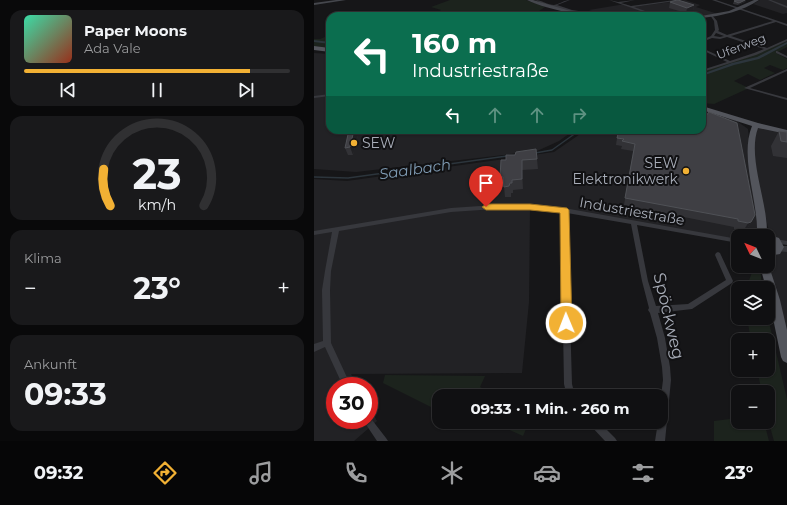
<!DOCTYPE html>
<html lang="de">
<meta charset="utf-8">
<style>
body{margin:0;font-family:Montserrat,sans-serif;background:#19191b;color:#f1f3f6;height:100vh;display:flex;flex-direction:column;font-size:15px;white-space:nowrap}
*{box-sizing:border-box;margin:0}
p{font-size:13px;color:#9c9d9f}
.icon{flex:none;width:22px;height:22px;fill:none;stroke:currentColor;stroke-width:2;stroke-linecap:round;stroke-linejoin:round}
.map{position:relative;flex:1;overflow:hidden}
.side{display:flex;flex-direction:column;gap:10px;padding:10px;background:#09090a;width:314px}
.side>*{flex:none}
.top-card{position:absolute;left:12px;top:12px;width:380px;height:122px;border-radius:12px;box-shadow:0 1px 3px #0004,0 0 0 1px #303032;background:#0b6e4f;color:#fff;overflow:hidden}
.needle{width:26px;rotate:313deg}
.buttons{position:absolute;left:417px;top:229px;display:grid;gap:8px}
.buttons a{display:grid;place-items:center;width:44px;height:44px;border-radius:8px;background:#101012;box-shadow:0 1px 3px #0004,0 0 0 1px #303032;font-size:20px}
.speed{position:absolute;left:12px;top:377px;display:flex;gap:8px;font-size:20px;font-weight:700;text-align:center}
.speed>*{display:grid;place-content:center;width:52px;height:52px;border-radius:50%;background:#101012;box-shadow:0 1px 3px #0004,0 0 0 1px #303032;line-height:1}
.speed .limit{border:6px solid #d22;background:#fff;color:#111}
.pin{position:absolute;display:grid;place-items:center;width:34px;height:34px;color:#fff;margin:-41px -17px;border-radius:50% 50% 50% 0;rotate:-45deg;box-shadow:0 0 4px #0007}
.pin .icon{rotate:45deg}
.me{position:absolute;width:44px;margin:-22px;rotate:359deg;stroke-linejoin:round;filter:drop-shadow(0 0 3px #0008)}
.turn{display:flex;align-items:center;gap:14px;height:84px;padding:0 20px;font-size:18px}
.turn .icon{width:52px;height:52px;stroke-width:2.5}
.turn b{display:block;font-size:28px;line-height:34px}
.lanes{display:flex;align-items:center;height:38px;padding:0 20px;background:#0003;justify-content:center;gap:20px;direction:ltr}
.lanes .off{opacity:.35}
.big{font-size:30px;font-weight:700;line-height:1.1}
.side .tile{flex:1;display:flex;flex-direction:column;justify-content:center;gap:6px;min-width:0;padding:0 14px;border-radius:12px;background:#19191b}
.side .dial{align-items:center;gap:0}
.dial svg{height:104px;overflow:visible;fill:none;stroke:#303032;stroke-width:7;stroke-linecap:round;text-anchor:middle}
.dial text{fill:#f1f3f6;stroke:none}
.song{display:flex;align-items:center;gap:12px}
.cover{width:48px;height:48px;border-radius:6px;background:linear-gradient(135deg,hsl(160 70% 55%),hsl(10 70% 35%))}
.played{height:4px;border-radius:2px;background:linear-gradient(90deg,#f2b134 85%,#303032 85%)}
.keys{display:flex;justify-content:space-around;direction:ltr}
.heat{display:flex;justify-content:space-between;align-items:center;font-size:22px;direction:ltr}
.trip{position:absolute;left:118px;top:389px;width:236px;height:40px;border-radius:12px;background:#101012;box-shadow:0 1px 3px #0004,0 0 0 1px #303032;font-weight:700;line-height:40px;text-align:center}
.tab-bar{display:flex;height:64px;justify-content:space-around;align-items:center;background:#060607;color:#9c9d9f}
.tab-bar .icon{width:28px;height:28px}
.tab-bar .current{color:#f2b134}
.tab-bar b{font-size:18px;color:#f1f3f6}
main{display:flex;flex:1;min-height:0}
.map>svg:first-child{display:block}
</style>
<main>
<section class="side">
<div class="tile">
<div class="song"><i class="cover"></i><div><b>Paper Moons</b><p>Ada Vale</p></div></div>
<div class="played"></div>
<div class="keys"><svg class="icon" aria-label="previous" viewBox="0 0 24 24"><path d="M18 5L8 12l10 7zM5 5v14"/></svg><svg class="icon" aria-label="pause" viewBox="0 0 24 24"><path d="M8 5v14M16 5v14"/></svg><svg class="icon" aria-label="next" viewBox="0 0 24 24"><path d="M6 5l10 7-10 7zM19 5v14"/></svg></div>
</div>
<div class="tile dial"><svg viewBox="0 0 100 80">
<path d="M14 69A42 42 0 1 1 86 69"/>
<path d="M14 69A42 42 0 0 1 9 41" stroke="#f2b134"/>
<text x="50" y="56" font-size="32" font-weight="700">23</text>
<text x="50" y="72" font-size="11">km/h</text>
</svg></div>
<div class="tile"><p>Klima</p>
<div class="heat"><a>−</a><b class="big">23°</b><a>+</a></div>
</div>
<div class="tile"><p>Ankunft</p><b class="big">09:33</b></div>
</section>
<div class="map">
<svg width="473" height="441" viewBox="0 0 473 441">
<rect width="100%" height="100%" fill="#161618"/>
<g fill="#222225">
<polygon points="371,0 386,5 382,7 404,14 388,16 298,16 287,15 275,10 311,4 319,7"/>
<polygon points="446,0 473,0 473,13 469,14 439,4"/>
<polygon points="0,53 16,54 16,130 260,130 245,141 223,151 42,172 0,169"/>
<polygon points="388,110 420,119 434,129 438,169 452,236 424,236 424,240 269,213 216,207 215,302 208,373 37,374 43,386 21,386 21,420 55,420 55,407 63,421 40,441 0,441 0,179 33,181 240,152 272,130 388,130"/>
<polygon points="443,126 473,133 473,242 465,241 455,232 441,169 439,137"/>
<polygon points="473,247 473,357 466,328 454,254"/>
</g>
<g fill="#1c231d">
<polygon points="136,0 212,0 231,7 218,16 117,16 127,10 117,7"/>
<polygon points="16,35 16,48 0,46 0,39 6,39"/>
<polygon points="473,41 473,47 462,53 473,59 473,68 469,70 456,65 450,68 461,73 446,80 434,74 420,81 435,88 400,104 388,103 388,71 434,57"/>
<polygon points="439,266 446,266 448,288 432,288 439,270"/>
<polygon points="433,318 454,318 473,399 473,441 460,441 454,419 454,392 448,392 443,370 454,370 454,340 437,340"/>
<polygon points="71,375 171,376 166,387 177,393 175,396 125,396 125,411 69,383"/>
<polygon points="424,418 424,422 450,422 455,441 400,441 400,421"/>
<polygon points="178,422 215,422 209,436"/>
</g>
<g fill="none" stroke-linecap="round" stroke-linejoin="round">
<polyline stroke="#2c353c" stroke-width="1" points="388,77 390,79 388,81"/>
<g stroke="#2c353c" stroke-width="1.5">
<polyline points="221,153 238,150 266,130"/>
<polyline points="0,177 34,178 193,156"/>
</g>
<g fill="#2c353c" fill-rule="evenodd">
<polygon points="0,40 16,42 16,44 0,42"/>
<polygon points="473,42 473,44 445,59 420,65 388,76 388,74 418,63 443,57"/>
</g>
<g fill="#37383d" fill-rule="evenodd">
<path d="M221 0C227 0 234 5 240 5 246 4 250 0 256 0L243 5 258 10 297 16C274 16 241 10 221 0Z"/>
<polygon points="295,0 304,2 321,0 307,3 317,6 361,0 368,0 320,7 345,16 341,16"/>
<path d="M398 0H402L473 24V26L462 22 417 36 453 48 473 39V41L442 55 388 72V70L413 62 388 50V48L416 61 440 53 450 49 413 37 406 39 398 38 388 42V40L397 36 401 30 400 21 396 15H398L403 21 405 30 404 31 413 35 459 21ZM402 33 410 36 406 37 400 36Z"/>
<polygon points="454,0 457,0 473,6 473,8"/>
<polygon points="251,10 253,11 248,16 245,16"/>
<polygon points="223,13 234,15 234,16 222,15"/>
<polygon points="463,51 473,56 473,58 462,53 462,51"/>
<polygon points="473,69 473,71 436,88 473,98 473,100 430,88"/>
<polygon points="16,94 16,96 0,98 0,96"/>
<polygon points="197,204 250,208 424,239 424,243 323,225 334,281 342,306 374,304 412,280 401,255 402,253 404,252 406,253 419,281 418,283 378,309 344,313 351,338 356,367 357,380 351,441 341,441 344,422 347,422 347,396 349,380 348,367 343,338 336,313 334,310 335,308 328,281 317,224 253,213 258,384 261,396 253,396 250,384 247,212 197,208 137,212 25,231 17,271 16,290 17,343 37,386 29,386 11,347 0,352 0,344 9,341 8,290 11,271 18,232 0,235 0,231 137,208"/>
<polygon points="460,239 462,239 473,241 473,245 460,243 459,241"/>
<polygon points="465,246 473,246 473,252 463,251 462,249 463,247"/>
<polygon points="55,416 72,438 74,441 63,441 49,420 55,420"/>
<polygon points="274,422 285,422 301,438 303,441 291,441 276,425"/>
</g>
<g fill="#45474d" fill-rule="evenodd">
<polygon points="22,0 32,0 0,5 0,3"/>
<path d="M213 0H219L253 10 283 16C265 16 229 8 213 0Z"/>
<path d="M440 0H445C429 11 407 16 388 18L387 16 415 11Z"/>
</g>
<g fill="#53555c" fill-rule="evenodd">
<polygon points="0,46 16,48 16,52 0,50"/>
<path d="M388 106 444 123 473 130V134L444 128C433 158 454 202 453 234L465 238 470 247 466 254 454 256V248L460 247 458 243 454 241V236H443C445 202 425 158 438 126L388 110Z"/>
<polygon points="454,263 466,300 473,330 473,363 469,361 467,357 454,294 454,288 452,288 446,266 454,266"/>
</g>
</g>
<g fill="#323236">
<polygon points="432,0 431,2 424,5 419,4 420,1"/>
<polygon points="356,2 380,5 379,11 372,13 355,8"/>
<polygon points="391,117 441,215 433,229 430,230 420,229 420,227 310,205 319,151 307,149 308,146 302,145 303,138 388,130 388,124"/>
<polygon points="35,130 44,130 45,131 39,155 34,155 31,148"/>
<polygon points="465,131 473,132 473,158 459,156 457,146"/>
<polygon points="201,155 223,159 224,169 208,170 209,189 199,190 199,193 197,193 197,197 191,197 190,187 187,187 186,177 192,160"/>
</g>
<g fill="#212124">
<polygon points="432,0 431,2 424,5 425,3"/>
<polygon points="380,5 379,11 372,13 373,8"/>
<polygon points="40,130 44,130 45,131 39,155 36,147"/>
<polygon points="437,222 433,229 430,230 434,223"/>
</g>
<g fill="#3f3f44" stroke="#4f5156">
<polygon points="363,0 364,0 380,5 373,8 356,2"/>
<polygon points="422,0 431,0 425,3 420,1"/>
<polygon points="395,112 423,123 441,215 437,222 434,223 424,221 424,219 311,198 321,144 308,141 310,139 303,138 305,130 388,130 388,124 391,124 391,117"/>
<polygon points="35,130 40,130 36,147 31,148"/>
<polygon points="465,131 473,132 473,142 467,141"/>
<polygon points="222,149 223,159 208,160 208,179 198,180 198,183 196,183 195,186 190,187 189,177 186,177 187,160 192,160 192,155 201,155 202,152"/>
</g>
<polygon fill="#f2b134" stroke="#9d7322" points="172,204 216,204 253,208 255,210 258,323 256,327 252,328 248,327 247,323 246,213 216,210 172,210 168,207"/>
<g fill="#f2b134" stroke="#111113" stroke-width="1.5">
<circle cx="40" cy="143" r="4"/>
<circle cx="372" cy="171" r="4"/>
</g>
<g text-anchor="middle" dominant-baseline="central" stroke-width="4" stroke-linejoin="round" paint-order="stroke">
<g font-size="12" fill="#a8adb8" stroke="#111113">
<text transform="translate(427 46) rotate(-21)">Uferweg</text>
</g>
<g font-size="14" fill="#a8adb8" stroke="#111113" text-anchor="start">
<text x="48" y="143">SEW</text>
<text x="364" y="163" text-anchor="end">SEW<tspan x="364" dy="16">Elektronikwerk</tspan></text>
</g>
<g font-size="14" fill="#a8adb8" stroke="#111113">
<text transform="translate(318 211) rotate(10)">Industriestraße</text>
</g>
<g font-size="15" font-style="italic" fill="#7f9bb3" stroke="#111113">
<text transform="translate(101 169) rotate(-8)">Saalbach</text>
</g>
<g font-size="17" fill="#a8adb8" stroke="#111113">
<text transform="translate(355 316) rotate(77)">Spöckweg</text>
</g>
</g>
</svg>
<div class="buttons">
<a><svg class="needle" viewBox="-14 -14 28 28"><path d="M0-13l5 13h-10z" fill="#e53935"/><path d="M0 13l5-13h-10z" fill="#9c9d9f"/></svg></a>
<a><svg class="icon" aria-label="layers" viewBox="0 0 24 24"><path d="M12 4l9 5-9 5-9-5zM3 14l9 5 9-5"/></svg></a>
<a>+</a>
<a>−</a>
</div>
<div class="speed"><div class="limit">30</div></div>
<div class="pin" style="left:172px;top:207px;background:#d93025"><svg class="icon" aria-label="arrive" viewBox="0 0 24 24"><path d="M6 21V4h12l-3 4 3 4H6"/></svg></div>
<svg class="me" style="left:252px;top:323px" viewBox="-20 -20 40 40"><circle r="17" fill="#f2b134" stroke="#fff" stroke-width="3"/><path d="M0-11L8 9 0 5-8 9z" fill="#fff"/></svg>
<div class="trip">09:33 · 1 Min. · 260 m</div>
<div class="top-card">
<div class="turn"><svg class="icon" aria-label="left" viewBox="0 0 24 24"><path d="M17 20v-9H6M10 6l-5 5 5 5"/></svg><div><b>160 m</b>Industriestraße</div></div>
<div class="lanes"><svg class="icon" aria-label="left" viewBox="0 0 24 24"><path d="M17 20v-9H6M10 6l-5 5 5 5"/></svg><svg class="icon off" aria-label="ahead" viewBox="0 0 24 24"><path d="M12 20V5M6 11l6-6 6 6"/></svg><svg class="icon off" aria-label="ahead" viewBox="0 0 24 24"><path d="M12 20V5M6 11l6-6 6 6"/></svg><svg class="icon off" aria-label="right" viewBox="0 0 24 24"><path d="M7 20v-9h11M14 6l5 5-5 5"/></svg></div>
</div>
</div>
</main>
<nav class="tab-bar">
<b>09:32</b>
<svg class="icon current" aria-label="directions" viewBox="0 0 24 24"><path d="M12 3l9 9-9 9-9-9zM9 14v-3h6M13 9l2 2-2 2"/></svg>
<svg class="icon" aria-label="music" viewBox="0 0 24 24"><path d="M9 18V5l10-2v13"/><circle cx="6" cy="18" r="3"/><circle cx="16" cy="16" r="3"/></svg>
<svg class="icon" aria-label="phone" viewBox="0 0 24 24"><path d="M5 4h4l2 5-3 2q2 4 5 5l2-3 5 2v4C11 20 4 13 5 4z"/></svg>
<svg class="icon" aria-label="climate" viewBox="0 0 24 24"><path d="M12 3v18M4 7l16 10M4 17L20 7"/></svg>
<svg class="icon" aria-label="car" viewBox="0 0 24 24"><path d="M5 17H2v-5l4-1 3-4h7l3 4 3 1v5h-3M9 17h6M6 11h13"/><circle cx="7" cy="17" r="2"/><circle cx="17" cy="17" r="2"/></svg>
<svg class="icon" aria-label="filters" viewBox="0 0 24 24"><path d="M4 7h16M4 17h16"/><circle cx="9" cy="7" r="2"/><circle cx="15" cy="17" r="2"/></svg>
<b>23°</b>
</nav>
